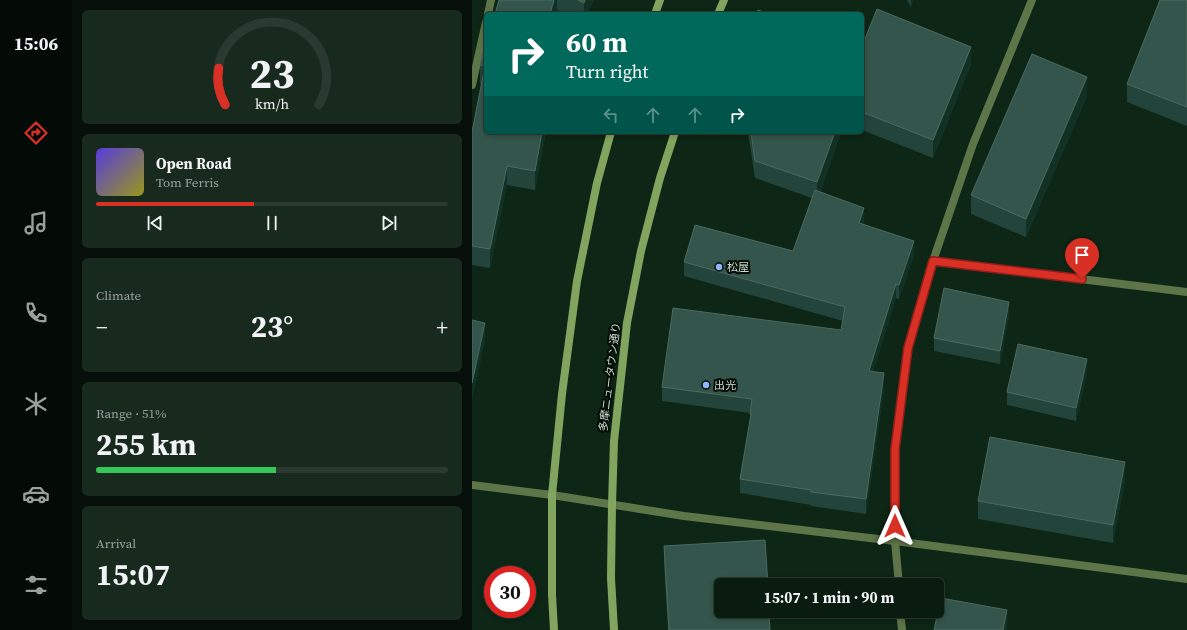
<!DOCTYPE html>
<meta charset="utf-8">
<style>
body{margin:0;font-family:"Source Serif 4","Noto Sans JP",serif;background:#18291e;color:#f1f3f6;height:100vh;display:flex;flex-direction:column;font-size:15px;white-space:nowrap}
*{box-sizing:border-box;margin:0}
p{font-size:13px;color:#99a19f}
.icon{flex:none;width:22px;height:22px;fill:none;stroke:currentColor;stroke-width:2;stroke-linecap:round;stroke-linejoin:round}
.map{position:relative;flex:1;overflow:hidden}
.side{display:flex;flex-direction:column;gap:10px;padding:10px;background:#060f09;width:400px}
.side>*{flex:none}
.hud{position:absolute;left:12px;top:12px;width:380px;height:122px;border-radius:6px;box-shadow:0 2px 6px #0003,0 0 0 1px #2a3a30;background:#00695c;color:#fff;overflow:hidden}
.speed{position:absolute;left:12px;top:566px;display:flex;gap:8px;font-size:20px;font-weight:700;text-align:center}
.speed>*{display:grid;place-content:center;width:52px;height:52px;border-radius:50%;background:#0a1c10;box-shadow:0 2px 6px #0003,0 0 0 1px #2a3a30;line-height:1}
.speed .limit{border:6px solid #d22;background:#fff;color:#111}
.pin{position:absolute;display:grid;place-items:center;width:34px;height:34px;color:#fff;margin:-41px -17px;border-radius:50% 50% 50% 0;rotate:-45deg;box-shadow:0 0 4px #0007}
.pin .icon{rotate:45deg}
.me{position:absolute;width:44px;margin:-22px;rotate:0deg;stroke-linejoin:round;filter:drop-shadow(0 0 3px #0008)}
.turn{display:flex;align-items:center;gap:14px;height:84px;padding:0 16px;font-size:18px}
.turn .icon{width:52px;height:52px;stroke-width:2.5}
.turn b{display:block;font-size:28px;line-height:34px}
.lanes{display:flex;align-items:center;height:38px;padding:0 16px;background:#0003;justify-content:center;gap:20px;direction:ltr}
.lanes .off{opacity:.35}
.big{font-size:30px;font-weight:700;line-height:1.1}
.side .widget{flex:1;display:flex;flex-direction:column;justify-content:center;gap:6px;min-width:0;padding:0 14px;border-radius:6px;background:#18291e}
.side .dial{align-items:center;gap:0}
.dial svg{height:104px;overflow:visible;fill:none;stroke:#2a3a30;stroke-width:7;stroke-linecap:round;text-anchor:middle}
.dial text{fill:#f1f3f6;stroke:none}
.song{display:flex;align-items:center;gap:12px}
.cover{width:48px;height:48px;border-radius:6px;background:linear-gradient(135deg,hsl(250 70% 55%),hsl(60 70% 35%))}
.played{height:4px;border-radius:2px;background:linear-gradient(90deg,#d93025 45%,#2a3a30 45%)}
.keys{display:flex;justify-content:space-around;direction:ltr}
.heat{display:flex;justify-content:space-between;align-items:center;font-size:22px;direction:ltr}
.charge{height:6px;border-radius:3px;background:linear-gradient(90deg,#34c759 51%,#2a3a30 0)}
.trip{position:absolute;left:242px;top:578px;width:230px;height:40px;border-radius:6px;background:#0a1c10;box-shadow:0 2px 6px #0003,0 0 0 1px #2a3a30;font-weight:700;line-height:40px;text-align:center}
main{display:flex;flex:1;min-height:0}
.menu{display:flex;flex-direction:column;width:72px;justify-content:space-around;align-items:center;background:#040b06;color:#99a19f}
.menu .icon{width:28px;height:28px}
.menu .active{color:#d93025}
.menu b{font-size:18px;color:#f1f3f6}
.map>svg:first-child{display:block}
</style>
<main>
<nav class="menu">
<b>15:06</b>
<svg class="icon active" aria-label="directions" viewBox="0 0 24 24"><path d="M12 3l9 9-9 9-9-9zM9 14v-3h6M13 9l2 2-2 2"/></svg>
<svg class="icon" aria-label="music" viewBox="0 0 24 24"><path d="M9 18V5l10-2v13"/><circle cx="6" cy="18" r="3"/><circle cx="16" cy="16" r="3"/></svg>
<svg class="icon" aria-label="phone" viewBox="0 0 24 24"><path d="M5 4h4l2 5-3 2q2 4 5 5l2-3 5 2v4C11 20 4 13 5 4z"/></svg>
<svg class="icon" aria-label="climate" viewBox="0 0 24 24"><path d="M12 3v18M4 7l16 10M4 17L20 7"/></svg>
<svg class="icon" aria-label="car" viewBox="0 0 24 24"><path d="M5 17H2v-5l4-1 3-4h7l3 4 3 1v5h-3M9 17h6M6 11h13"/><circle cx="7" cy="17" r="2"/><circle cx="17" cy="17" r="2"/></svg>
<svg class="icon" aria-label="filters" viewBox="0 0 24 24"><path d="M4 7h16M4 17h16"/><circle cx="9" cy="7" r="2"/><circle cx="15" cy="17" r="2"/></svg>
</nav>
<section class="side">
<div class="widget dial"><svg viewBox="0 0 100 80">
<path d="M14 69A42 42 0 1 1 86 69"/>
<path d="M14 69A42 42 0 0 1 9 41" stroke="#d93025"/>
<text x="50" y="56" font-size="32" font-weight="700">23</text>
<text x="50" y="72" font-size="11">km/h</text>
</svg></div>
<div class="widget">
<div class="song"><i class="cover"></i><div><b>Open Road</b><p>Tom Ferris</p></div></div>
<div class="played"></div>
<div class="keys"><svg class="icon" aria-label="previous" viewBox="0 0 24 24"><path d="M18 5L8 12l10 7zM5 5v14"/></svg><svg class="icon" aria-label="pause" viewBox="0 0 24 24"><path d="M8 5v14M16 5v14"/></svg><svg class="icon" aria-label="next" viewBox="0 0 24 24"><path d="M6 5l10 7-10 7zM19 5v14"/></svg></div>
</div>
<div class="widget"><p>Climate</p>
<div class="heat"><a>−</a><b class="big">23°</b><a>+</a></div>
</div>
<div class="widget"><p>Range · 51%</p><b class="big">255 km</b><div class="charge"></div></div>
<div class="widget"><p>Arrival</p><b class="big">15:07</b></div>
</section>
<div class="map">
<svg width="715" height="630" viewBox="0 0 715 630">
<rect width="100%" height="100%" fill="#0d2615"/>
<g fill="none" stroke-linecap="round" stroke-linejoin="round">
<g stroke="#5e7549" stroke-width="8">
<polyline points="16,14 19,0"/>
<polyline points="0,85 14,22"/>
<polyline points="461,261 715,292"/>
<polyline points="427,585 423,541 423,449 436,348 461,261 501,144 560,0"/>
<polyline points="428,611 430,630"/>
</g>
<polyline stroke="#5e7549" stroke-width="8" points="0,485 80,495 212,516 423,541 715,579"/>
<g stroke="#81a55e" stroke-width="8">
<polyline points="183,14 188,0"/>
<polyline points="246,14 252,0"/>
<polyline points="82,630 80,595 80,495 90,394 105,281 125,183 139,132"/>
<polyline points="142,630 139,578 140,504 142,441 155,323 169,251 188,178 203,132"/>
</g>
</g>
<g fill="#22443b">
<polygon points="27,0 122,0 115,14 95,14 85,10"/>
<polygon points="435,0 441,0 439,7"/>
<polygon points="715,0 715,126 655,102 655,84"/>
<polygon points="14,45 14,132 74,132 63,190 35,185 18,268 0,265 0,132 9,84 8,84 8,65"/>
<polygon points="390,46 499,64 461,158 390,130"/>
<polygon points="615,96 554,237 499,214 499,195"/>
<polygon points="276,132 369,132 348,192 392,222 392,224 442,255 427,299 424,298 401,372 412,388 394,514 339,506 339,505 268,493 268,479 278,422 278,413 190,401 190,387 369,330 371,321 212,276 212,262 321,251 340,198 283,178"/>
<polygon points="537,315 528,364 462,351 462,338"/>
<polygon points="615,373 604,421 535,405 535,392"/>
<polygon points="653,480 641,543 506,519 506,501"/>
<polygon points="192,546 298,630 196,630 192,564"/>
</g>
<g fill="#123125">
<polygon points="82,0 85,0 85,10 84,14 78,14"/>
<polygon points="113,0 122,0 115,14 112,14 112,3"/>
<polygon points="439,0 441,0 439,7"/>
<polygon points="499,47 499,64 461,158 461,140"/>
<polygon points="615,77 615,96 554,237 554,219"/>
<polygon points="70,132 74,132 63,190 63,171"/>
<polygon points="363,132 369,132 345,199 345,182"/>
<polygon points="35,166 35,185 18,268 18,249"/>
<polygon points="392,208 392,222 387,237 387,223"/>
<polygon points="442,241 442,255 427,299 427,285"/>
<polygon points="424,284 424,298 397,385 397,371"/>
<polygon points="537,302 537,315 528,364 528,351"/>
<polygon points="13,323 13,341 0,401 0,383"/>
<polygon points="615,359 615,373 604,421 604,408"/>
<polygon points="412,373 412,388 394,514 394,499"/>
<polygon points="653,462 653,480 641,543 641,525"/>
<polygon points="535,610 535,630 531,630"/>
</g>
<g fill="#34554b" stroke="#4c6a60">
<polygon points="27,0 82,0 78,14 23,14"/>
<polygon points="106,0 113,0 112,3"/>
<polygon points="688,0 715,0 715,107 655,84"/>
<polygon points="405,9 499,47 461,140 390,112 390,46"/>
<polygon points="286,10 297,14 285,14"/>
<polygon points="14,45 14,132 70,132 63,171 35,166 18,249 0,246 0,132 13,66 8,65"/>
<polygon points="560,54 615,77 554,219 499,195"/>
<polygon points="279,132 363,132 345,182 283,161"/>
<polygon points="343,190 392,208 387,223 442,241 427,285 424,284 397,371 412,373 394,499 339,492 339,490 268,479 279,414 278,414 280,399 190,387 201,308 369,330 373,307 212,262 223,225 321,251"/>
<polygon points="472,288 537,302 528,351 462,338"/>
<polygon points="0,320 13,323 0,383"/>
<polygon points="546,344 615,359 604,408 535,392"/>
<polygon points="518,437 653,462 641,525 506,501"/>
<polygon points="293,540 296,585 249,585 249,611 297,611 298,630 197,630 192,546"/>
<polygon points="469,598 535,610 531,630 462,630"/>
</g>
<g fill="none" stroke-linecap="round" stroke-linejoin="round">
<defs>
<polyline id="route" points="423,526 423,449 436,348 461,261 610,279"/>
</defs>
<use href="#route" stroke="#8d1f18" stroke-width="10"/>
<use href="#route" stroke="#d93025" stroke-width="7"/>
</g>
<g fill="#8db9fc" stroke="#040d06" stroke-width="1.5">
<circle cx="247" cy="267" r="4"/>
<circle cx="234" cy="385" r="4"/>
</g>
<g text-anchor="middle" dominant-baseline="central" stroke-width="4" stroke-linejoin="round" paint-order="stroke">
<g font-size="11" fill="#cddcd0" stroke="#040d06" text-anchor="start">
<text x="255" y="267">松屋</text>
<text x="242" y="385">出光</text>
</g>
<g font-size="11" fill="#cddcd0" stroke="#040d06">
<text transform="translate(138 377) rotate(-83)">多摩ニュータウン通り</text>
</g>
</g>
</svg>
<div class="speed"><div class="limit">30</div></div>
<div class="pin" style="left:610px;top:279px;background:#d93025"><svg class="icon" aria-label="arrive" viewBox="0 0 24 24"><path d="M6 21V4h12l-3 4 3 4H6"/></svg></div>
<svg class="me" style="left:423px;top:526px" viewBox="-20 -20 40 40"><path d="M0-17L14 15 0 8-14 15z" fill="#d93025" stroke="#fff" stroke-width="4"/></svg>
<div class="trip">15:07 · 1 min · 90 m</div>
<div class="hud">
<div class="turn"><svg class="icon" aria-label="right" viewBox="0 0 24 24"><path d="M7 20v-9h11M14 6l5 5-5 5"/></svg><div><b>60 m</b>Turn right</div></div>
<div class="lanes"><svg class="icon off" aria-label="left" viewBox="0 0 24 24"><path d="M17 20v-9H6M10 6l-5 5 5 5"/></svg><svg class="icon off" aria-label="ahead" viewBox="0 0 24 24"><path d="M12 20V5M6 11l6-6 6 6"/></svg><svg class="icon off" aria-label="ahead" viewBox="0 0 24 24"><path d="M12 20V5M6 11l6-6 6 6"/></svg><svg class="icon" aria-label="right" viewBox="0 0 24 24"><path d="M7 20v-9h11M14 6l5 5-5 5"/></svg></div>
</div>
</div>
</main>
